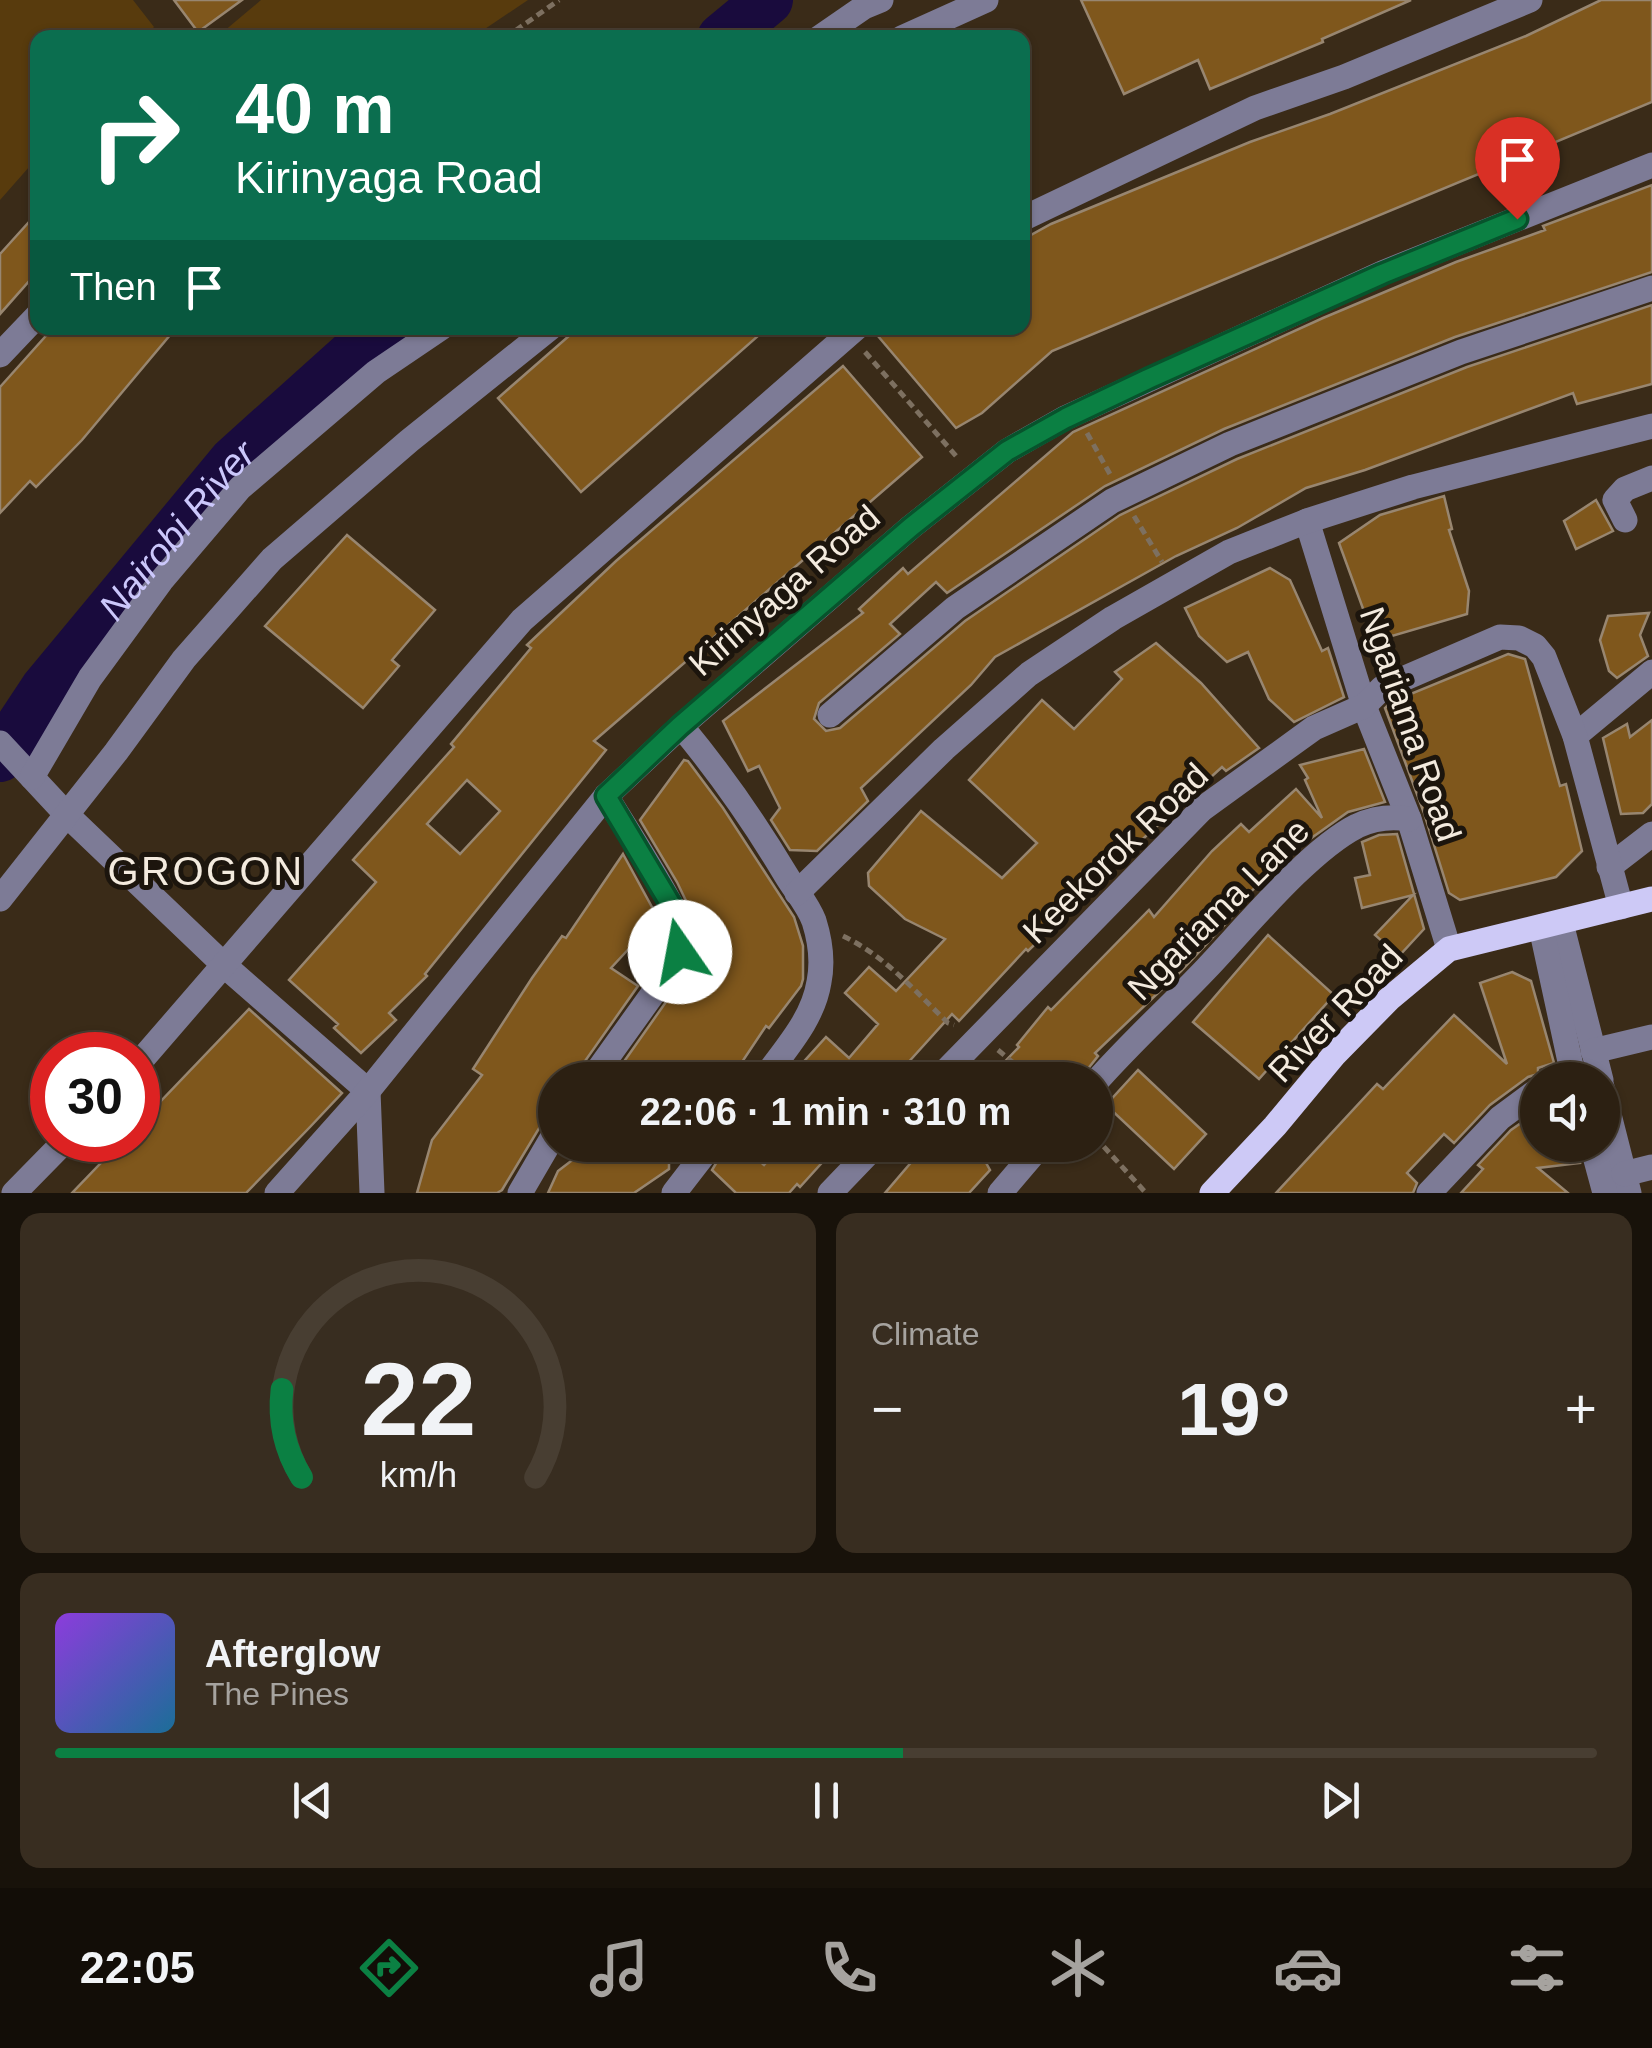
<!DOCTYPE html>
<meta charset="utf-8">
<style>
body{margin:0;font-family:Helvetica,sans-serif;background:#382d20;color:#f1f3f6;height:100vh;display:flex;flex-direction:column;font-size:38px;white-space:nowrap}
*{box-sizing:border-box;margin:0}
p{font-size:32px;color:#a6a39f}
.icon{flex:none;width:55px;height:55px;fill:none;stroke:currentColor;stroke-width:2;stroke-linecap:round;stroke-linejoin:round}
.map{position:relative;height:1193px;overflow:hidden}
.details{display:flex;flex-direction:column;gap:20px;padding:20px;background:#18120a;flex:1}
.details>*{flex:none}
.banner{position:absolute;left:30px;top:30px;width:1000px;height:305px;border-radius:20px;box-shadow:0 2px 8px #0004,0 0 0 2px #483e32;background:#0b6e4f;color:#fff;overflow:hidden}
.buttons{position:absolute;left:1520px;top:1062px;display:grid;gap:20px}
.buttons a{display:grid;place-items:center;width:100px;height:100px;border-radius:50%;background:#2c2012;box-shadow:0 2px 8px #0004,0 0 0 2px #483e32;font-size:50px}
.speed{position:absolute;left:30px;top:1032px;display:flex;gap:20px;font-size:50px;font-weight:700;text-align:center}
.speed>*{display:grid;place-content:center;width:130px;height:130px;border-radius:50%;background:#2c2012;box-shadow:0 2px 8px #0004,0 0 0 2px #483e32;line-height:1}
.speed .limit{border:15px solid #d22;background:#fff;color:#111}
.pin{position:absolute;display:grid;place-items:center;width:85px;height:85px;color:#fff;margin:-102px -42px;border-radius:50% 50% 50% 0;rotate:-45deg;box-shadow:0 0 10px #0007}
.pin .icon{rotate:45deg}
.me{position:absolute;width:110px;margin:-55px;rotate:348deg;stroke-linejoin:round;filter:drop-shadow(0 0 8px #0008)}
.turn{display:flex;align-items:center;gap:35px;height:210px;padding:0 40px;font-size:45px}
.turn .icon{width:130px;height:130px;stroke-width:2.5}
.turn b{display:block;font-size:70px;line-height:85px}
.then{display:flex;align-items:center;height:95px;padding:0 40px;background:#0003;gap:20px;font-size:38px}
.big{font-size:75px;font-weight:600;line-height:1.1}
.details .widget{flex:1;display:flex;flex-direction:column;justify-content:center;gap:15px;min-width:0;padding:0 35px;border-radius:20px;background:#382d20}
.details .dial{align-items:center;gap:0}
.dial svg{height:260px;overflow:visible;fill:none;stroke:#483e32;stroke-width:7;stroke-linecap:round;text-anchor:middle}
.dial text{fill:#f1f3f6;stroke:none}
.song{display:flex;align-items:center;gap:30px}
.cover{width:120px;height:120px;border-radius:15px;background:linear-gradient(135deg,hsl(270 70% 55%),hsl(200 70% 35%))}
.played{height:10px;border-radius:5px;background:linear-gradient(90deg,#0b8043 55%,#483e32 55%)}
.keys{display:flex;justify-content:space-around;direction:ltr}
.heat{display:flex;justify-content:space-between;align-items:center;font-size:55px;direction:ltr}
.details .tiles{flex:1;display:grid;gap:20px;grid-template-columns:1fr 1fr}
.widget:last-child{grid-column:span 2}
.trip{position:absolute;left:538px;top:1062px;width:575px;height:100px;border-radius:50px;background:#2c2012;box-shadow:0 2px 8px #0004,0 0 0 2px #483e32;font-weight:600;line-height:100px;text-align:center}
.tabs{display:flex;height:160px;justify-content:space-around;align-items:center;background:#120d07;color:#a6a39f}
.tabs .icon{width:70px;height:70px}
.tabs .current{color:#0b8043}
.tabs b{font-size:45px;color:#f1f3f6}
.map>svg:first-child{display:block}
</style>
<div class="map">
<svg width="1652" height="1193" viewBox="0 0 1652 1193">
<rect width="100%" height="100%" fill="#3a2b18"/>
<g fill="#583b0d">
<polygon points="0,0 133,0 154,27 144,37 38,38 37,158 0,200"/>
<polygon points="261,0 528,0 473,37 217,37"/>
</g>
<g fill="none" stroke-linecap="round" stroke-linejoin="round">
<g stroke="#190b3d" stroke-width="50">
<polyline points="722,38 768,0"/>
<path id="s1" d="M0 757 45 689 234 461 382 328"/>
</g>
</g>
<g fill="#7f571c" stroke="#988670" stroke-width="2.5" fill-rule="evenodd">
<polygon points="174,0 242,0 198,32"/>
<polygon points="1081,0 1411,0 1322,39 1323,42 1210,89 1198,60 1124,94"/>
<polygon points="1601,0 1652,0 1652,102 1052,351 982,413 956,428 872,329 1022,328 1022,240 1051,224 1250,142 1330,114 1526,36"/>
<polygon points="1652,185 1652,272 1455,337 1224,429 1105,486 947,593 936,582 890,624 900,634 819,703 814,719 826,731 840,728 965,621 1120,515 1237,459 1467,367 1652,305 1652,384 1577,404 1573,393 1365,470 1306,488 1237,528 1176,556 995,657 971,685 861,788 868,801 817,851 790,850 771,820 780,808 759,766 748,771 723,721 863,613 859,609 903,568 908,574 1073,432 1323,318 1456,262 1545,230 1543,226"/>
<polygon points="38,212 38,271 0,314 0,254"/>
<polygon points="53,328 176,328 82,440 36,487 30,481 0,513 0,387"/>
<polygon points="578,328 767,328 581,492 498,398"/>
<path d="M843 366 922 457 594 741 606 750 425 974 427 976 389 1013 396 1020 361 1053 334 1028 338 1024 289 980 376 882 353 860 454 747 451 744 531 648 527 645 616 561ZM467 780 500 811 460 854 427 824Z"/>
<polygon points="1444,496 1452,529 1449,530 1469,591 1467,614 1392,636 1369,625 1339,543 1380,515"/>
<polygon points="1596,500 1613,531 1576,549 1564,521"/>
<polygon points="347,535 435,610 392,660 399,666 363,708 265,626"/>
<polygon points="1270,568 1290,580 1322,651 1328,648 1344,697 1294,722 1269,699 1248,652 1227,662 1199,636 1185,608"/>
<polygon points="1649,613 1640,635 1648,656 1617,678 1609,671 1600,640 1608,616"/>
<polygon points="1156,643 1201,683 1259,748 1226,771 1222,767 1146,836 1028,951 1026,949 959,1021 952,1014 905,1066 907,1069 897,1080 814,1080 799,1067 826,1037 849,1058 878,1024 845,993 869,967 896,991 945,939 905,919 869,886 868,873 921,811 1002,878 1037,843 969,780 1042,700 1074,729 1122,679 1115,672"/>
<polygon points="1508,654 1525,659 1560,786 1566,784 1582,851 1556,877 1460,900 1449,893 1424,813 1385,708 1391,702"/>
<polygon points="1652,720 1652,804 1643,813 1621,814 1603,738 1627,724 1630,737"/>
<polygon points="1364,749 1385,802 1348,812 1296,849 1242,900 1245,903 1181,971 1095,1053 1098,1056 1079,1080 987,1080 1019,1047 1017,1045 1048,1007 1051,1010 1149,910 1154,917 1212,851 1241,824 1249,832 1296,789 1322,818 1305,780 1308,778 1300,765"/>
<polygon points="684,760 688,761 723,808 794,917 803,946 803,979 801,986 769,1028 766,1026 730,1080 611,1080 692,965 710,951 677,882 640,820"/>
<polygon points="1397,834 1424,929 1399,956 1375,935 1413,895 1362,908 1355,878 1370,875 1362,842 1379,835"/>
<polygon points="623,854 665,931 654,936 649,927 611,968 638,986 578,1071 575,1080 555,1080 555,1109 541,1125 502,1190 497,1193 417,1193 432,1140 482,1075 473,1069 532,978 562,936 566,938"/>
<polygon points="1268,935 1334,995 1259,1079 1193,1022"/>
<polygon points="1512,972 1531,981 1554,1063 1538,1068 1538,1074 1528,1077 1490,1105 1454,1143 1444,1134 1407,1173 1417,1183 1413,1193 1276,1193 1377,1084 1383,1089 1454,1015 1507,1064 1480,983"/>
<polygon points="249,1009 342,1093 310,1127 246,1193 72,1193 123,1140 138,1140 138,1125"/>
<polygon points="1138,1070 1206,1134 1174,1169 1106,1105"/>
<polygon points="1538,1111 1538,1145 1576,1145 1580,1163 1538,1168 1568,1193 1461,1193 1483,1169 1478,1165 1511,1130"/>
<polygon points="592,1145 669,1145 669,1169 634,1193 548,1193 558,1171"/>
<polygon points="727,1145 742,1145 764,1165 782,1145 838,1145 800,1187 797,1184 789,1193 736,1193 712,1170"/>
<polygon points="926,1145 976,1145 990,1170 969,1193 885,1193"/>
</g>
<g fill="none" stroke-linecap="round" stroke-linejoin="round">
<g stroke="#7d7060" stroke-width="5" stroke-dasharray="8 5" stroke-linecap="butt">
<polyline points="505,38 559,0"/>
<polyline points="865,352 957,457"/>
<polyline points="1087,433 1111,476"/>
<polyline points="1134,516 1162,562"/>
<path d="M843 936C885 956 915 991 948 1023L954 1025"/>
<polyline points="998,1050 1034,1080"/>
<polyline points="1095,1137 1146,1193"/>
</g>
<g stroke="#7d7b96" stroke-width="25">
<polyline points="819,38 864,7 881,0"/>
<polyline points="902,38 986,0"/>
<polyline points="1022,219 1255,108 1344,77 1530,0"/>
<polyline points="0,355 38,315"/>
<polyline points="1625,520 1615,500 1625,489 1652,478"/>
<polyline points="1307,521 1364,706 1409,819 1449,949"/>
<polyline points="830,715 955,608 1112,501 1230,444 1461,352 1652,288"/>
<path d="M681 726C720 773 755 823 786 875 795 890 808 905 814 921 820 940 823 962 819 982 813 1020 785 1049 763 1080"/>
<polyline points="1575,736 1652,672"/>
<polyline points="0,743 67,815 225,966 368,1091"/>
<polyline points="32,777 90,678 161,581 240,488 376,372 441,328"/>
<polyline points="1609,867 1652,834"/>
<polyline points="797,893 944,749 1029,674 1113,618 1229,552 1307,521 1413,487 1652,426"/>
<polyline points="0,899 116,752 184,659 272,559 409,441 550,328"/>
<polyline points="1561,923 1601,1080"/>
<polyline points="1541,927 1574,1080"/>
<polyline points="1593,1051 1652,1037"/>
<polyline points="138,1064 522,620 856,328"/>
<path d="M591 1080 672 967C677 959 684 948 684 938 683 915 621 821 606 796"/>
<polyline points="937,1080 1202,809 1314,728 1364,706 1382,688 1500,637 1519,638 1535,646 1544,657 1575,736 1621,907"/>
<path d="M1095 1083C1130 1043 1170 1007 1207 968 1246 927 1308 851 1357 826 1374 818 1390 816 1409 819"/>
<polyline points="1602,1087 1629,1193"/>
<polyline points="368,1091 372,1193"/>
<polyline points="1592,1145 1605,1193"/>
<polyline points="1624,1174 1652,1167"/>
<polyline points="14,1193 66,1140"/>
<polyline points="277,1193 368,1091 606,796 681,726 911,527 1007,451 1065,418 1382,273 1652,165"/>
<polyline points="520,1193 555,1133"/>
<polyline points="674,1193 711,1145"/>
<polyline points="830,1193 876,1145"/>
<polyline points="1000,1193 1041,1145"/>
<polyline points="1429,1193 1500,1118 1538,1090"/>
</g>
<polyline stroke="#cdc9f6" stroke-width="25" points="1212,1193 1275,1126 1334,1055 1389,999 1449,949 1652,899"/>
</g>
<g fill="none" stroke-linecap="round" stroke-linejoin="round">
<defs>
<polyline id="route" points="680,952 684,938 674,910 606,796 680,726 911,527 1007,451 1066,418 1148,379 1382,274 1517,219"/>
</defs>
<use href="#route" stroke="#07532c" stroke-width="25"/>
<use href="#route" stroke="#0b8043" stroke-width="18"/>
</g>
<g text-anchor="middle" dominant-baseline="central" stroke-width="10" stroke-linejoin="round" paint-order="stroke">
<g font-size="35" fill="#f3eade" stroke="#1c150d">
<text transform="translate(784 590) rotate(-41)">Kirinyaga Road</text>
<text transform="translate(1411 724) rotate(71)">Ngariama Road</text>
<text transform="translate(1115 853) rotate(-44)">Keekorok Road</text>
<text transform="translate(1218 909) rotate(-45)">Ngariama Lane</text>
<text transform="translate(1335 1013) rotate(-46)">River Road</text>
</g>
<g font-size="38" font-style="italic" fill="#cbc7fb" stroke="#1c150d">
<text stroke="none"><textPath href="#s1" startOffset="288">Nairobi River</textPath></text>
</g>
<g font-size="40" letter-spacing="2.5" fill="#f3eade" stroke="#1c150d">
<text x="206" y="871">GROGON</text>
</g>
</g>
</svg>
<div class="buttons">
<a><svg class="icon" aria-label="sound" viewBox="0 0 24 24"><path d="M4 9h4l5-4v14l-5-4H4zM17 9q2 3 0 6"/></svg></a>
</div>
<div class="speed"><div class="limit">30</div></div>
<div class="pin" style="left:1517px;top:219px;background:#d93025"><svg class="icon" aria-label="arrive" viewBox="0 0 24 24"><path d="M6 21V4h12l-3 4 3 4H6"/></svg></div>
<svg class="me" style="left:680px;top:952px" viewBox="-20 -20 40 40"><circle r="19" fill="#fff"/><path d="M0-13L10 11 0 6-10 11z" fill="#0b8043"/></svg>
<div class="trip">22:06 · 1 min · 310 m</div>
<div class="banner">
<div class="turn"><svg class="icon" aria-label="right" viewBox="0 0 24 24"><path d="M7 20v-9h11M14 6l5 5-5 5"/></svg><div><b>40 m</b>Kirinyaga Road</div></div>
<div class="then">Then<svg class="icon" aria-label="arrive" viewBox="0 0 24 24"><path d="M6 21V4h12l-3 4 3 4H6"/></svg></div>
</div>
</div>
<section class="details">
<div class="tiles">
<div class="widget dial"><svg viewBox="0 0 100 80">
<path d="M14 69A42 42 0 1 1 86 69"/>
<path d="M14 69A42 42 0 0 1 8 42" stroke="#0b8043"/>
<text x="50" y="56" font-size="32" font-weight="700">22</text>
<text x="50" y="72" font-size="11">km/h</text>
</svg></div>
<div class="widget"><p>Climate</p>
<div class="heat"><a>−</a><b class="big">19°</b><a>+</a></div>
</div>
<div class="widget">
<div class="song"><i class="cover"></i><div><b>Afterglow</b><p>The Pines</p></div></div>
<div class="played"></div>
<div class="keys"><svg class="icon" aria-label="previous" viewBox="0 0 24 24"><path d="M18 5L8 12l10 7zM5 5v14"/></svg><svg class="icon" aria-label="pause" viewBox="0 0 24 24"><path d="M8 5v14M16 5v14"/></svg><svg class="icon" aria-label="next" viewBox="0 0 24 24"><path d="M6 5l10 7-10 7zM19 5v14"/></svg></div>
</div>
</div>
</section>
<nav class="tabs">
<b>22:05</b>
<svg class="icon current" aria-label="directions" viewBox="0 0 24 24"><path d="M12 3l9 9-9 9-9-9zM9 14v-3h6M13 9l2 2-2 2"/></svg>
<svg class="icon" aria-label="music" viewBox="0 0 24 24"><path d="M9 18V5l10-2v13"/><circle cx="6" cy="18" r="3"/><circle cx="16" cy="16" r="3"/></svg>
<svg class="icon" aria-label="phone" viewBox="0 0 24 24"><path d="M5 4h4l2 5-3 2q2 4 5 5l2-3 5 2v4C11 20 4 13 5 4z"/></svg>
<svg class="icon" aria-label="climate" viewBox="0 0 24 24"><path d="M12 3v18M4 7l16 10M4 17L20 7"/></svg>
<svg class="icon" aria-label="car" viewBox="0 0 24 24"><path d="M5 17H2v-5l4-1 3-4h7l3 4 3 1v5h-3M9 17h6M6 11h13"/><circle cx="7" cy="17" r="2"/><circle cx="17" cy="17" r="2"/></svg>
<svg class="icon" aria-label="filters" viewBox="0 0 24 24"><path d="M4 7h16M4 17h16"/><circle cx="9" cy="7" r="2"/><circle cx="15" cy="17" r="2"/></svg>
</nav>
